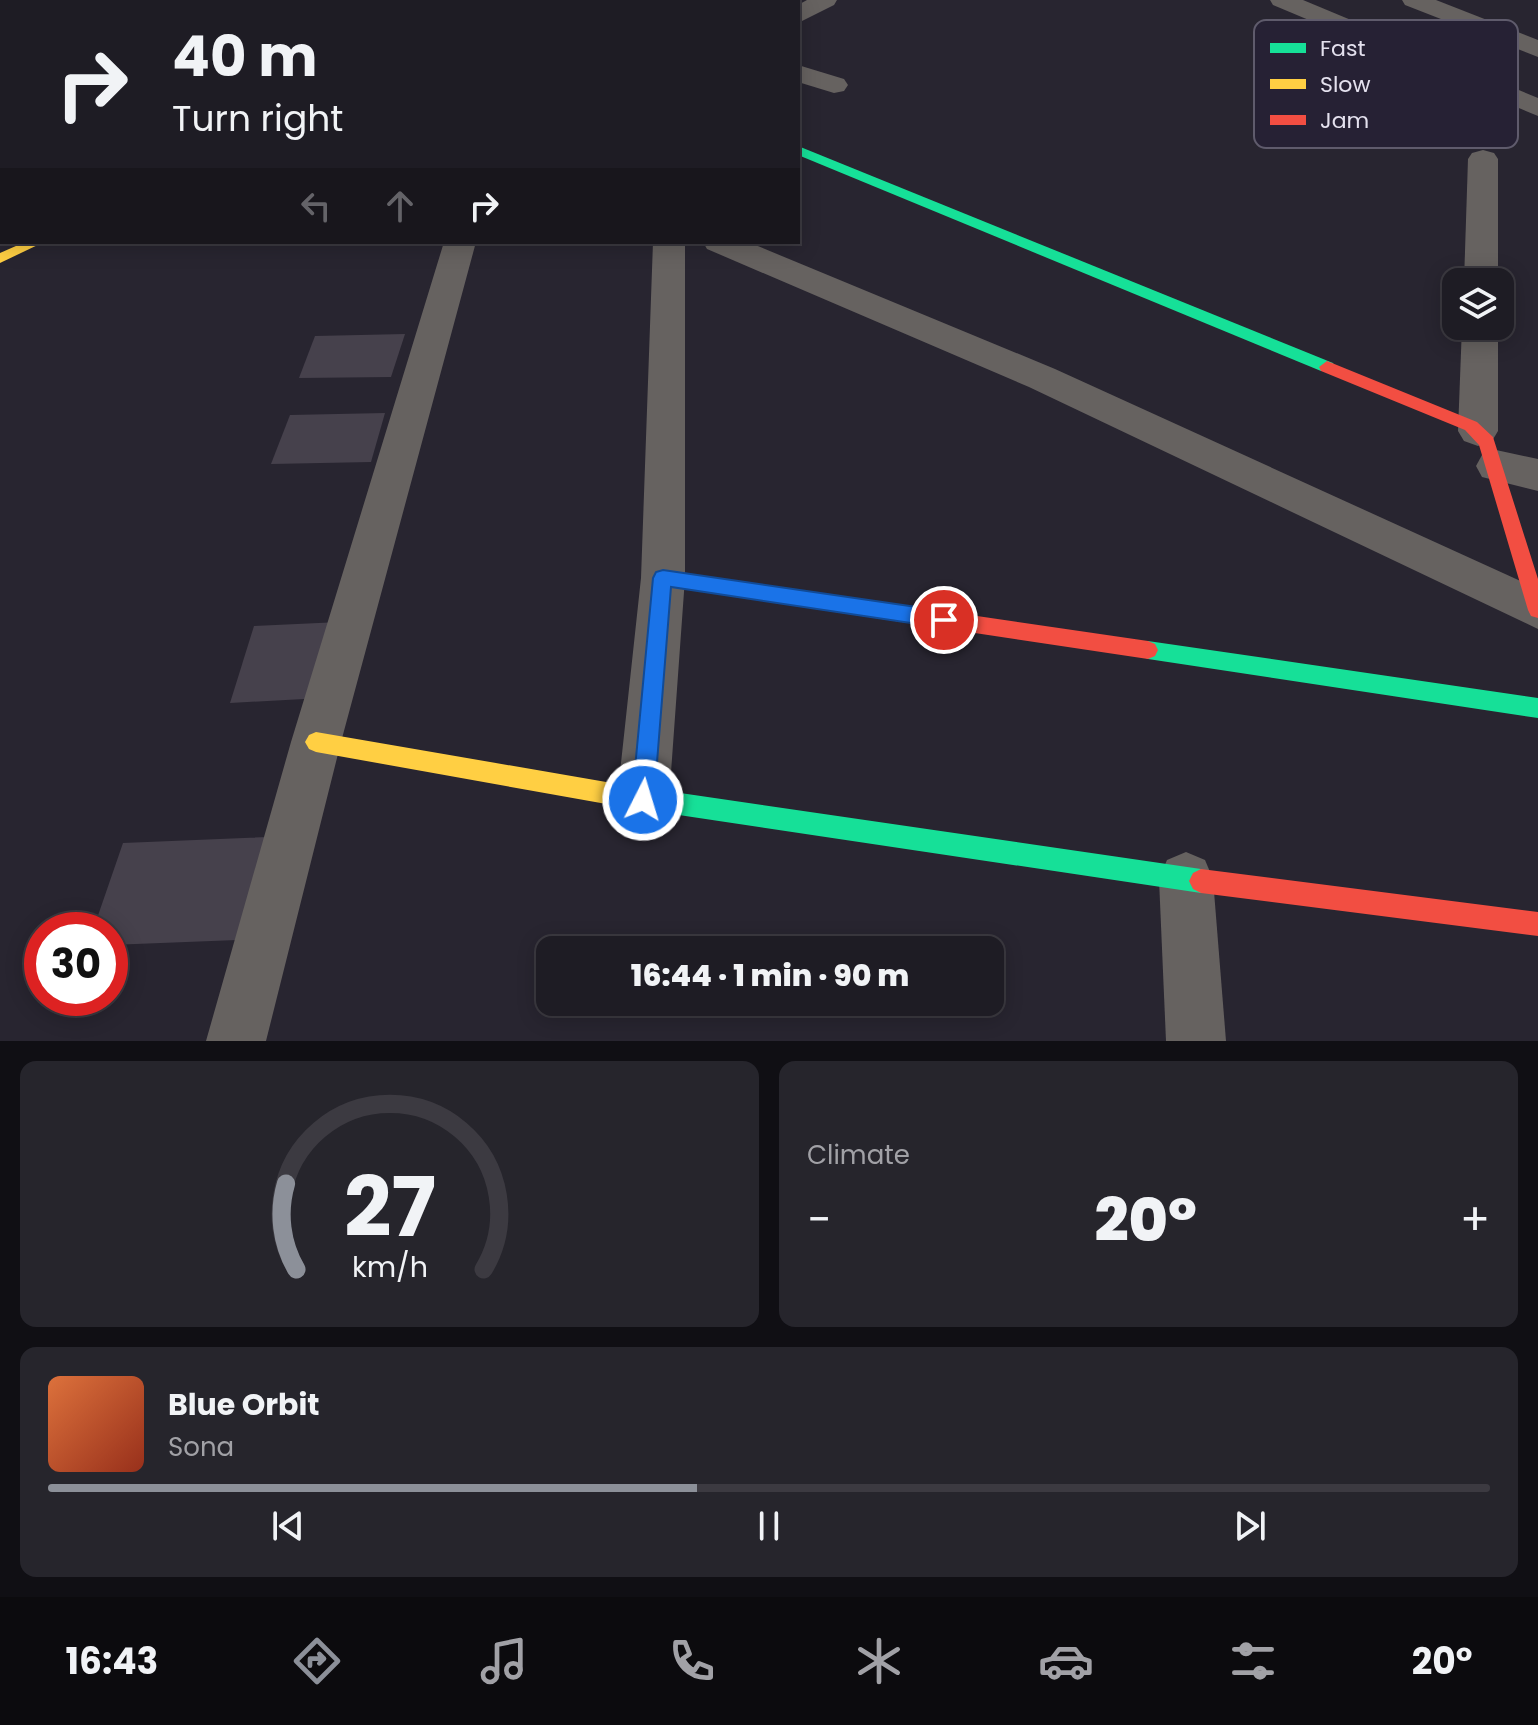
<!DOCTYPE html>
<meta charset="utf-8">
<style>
body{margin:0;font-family:Poppins,sans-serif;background:#26252c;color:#f1f3f6;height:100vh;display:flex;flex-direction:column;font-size:30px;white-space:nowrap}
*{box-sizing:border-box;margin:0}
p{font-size:26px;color:#a1a1a6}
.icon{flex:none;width:44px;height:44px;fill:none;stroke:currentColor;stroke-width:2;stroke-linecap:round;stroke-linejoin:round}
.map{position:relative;height:1041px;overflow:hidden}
.details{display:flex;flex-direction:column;gap:20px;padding:20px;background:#100f14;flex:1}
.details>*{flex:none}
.top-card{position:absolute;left:0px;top:0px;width:800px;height:244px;box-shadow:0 4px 20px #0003,0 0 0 2px #3c3a41;background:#1e1c24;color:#f1f3f6;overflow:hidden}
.tools{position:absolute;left:1442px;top:268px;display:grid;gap:16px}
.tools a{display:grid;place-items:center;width:72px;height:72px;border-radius:16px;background:#1e1c24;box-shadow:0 4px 20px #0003,0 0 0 2px #3c3a41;font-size:40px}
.speed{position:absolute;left:24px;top:912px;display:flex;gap:16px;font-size:40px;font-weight:700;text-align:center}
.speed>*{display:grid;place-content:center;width:104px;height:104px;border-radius:50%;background:#1e1c24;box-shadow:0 4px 20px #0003,0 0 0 2px #3c3a41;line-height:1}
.speed .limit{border:12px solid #d22;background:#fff;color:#111}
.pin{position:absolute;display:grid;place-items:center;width:68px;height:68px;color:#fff;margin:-34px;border:4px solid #fff;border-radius:50%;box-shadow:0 2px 8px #0007}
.me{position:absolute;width:88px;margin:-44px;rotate:5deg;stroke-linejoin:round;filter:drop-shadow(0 0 6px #0008)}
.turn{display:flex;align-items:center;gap:28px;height:168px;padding:0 40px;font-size:36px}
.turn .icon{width:104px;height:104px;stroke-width:2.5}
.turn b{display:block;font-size:56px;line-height:68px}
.lanes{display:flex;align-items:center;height:76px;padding:0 40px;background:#0003;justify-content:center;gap:40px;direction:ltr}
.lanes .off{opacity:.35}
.big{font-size:60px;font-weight:800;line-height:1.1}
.details .tile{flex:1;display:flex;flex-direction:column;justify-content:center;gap:12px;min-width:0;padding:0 28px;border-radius:16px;background:#26252c}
.details .dial{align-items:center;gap:0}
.dial svg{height:208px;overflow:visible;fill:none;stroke:#3c3a41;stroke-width:7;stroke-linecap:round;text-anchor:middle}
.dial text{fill:#f1f3f6;stroke:none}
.song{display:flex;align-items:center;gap:24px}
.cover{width:96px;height:96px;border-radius:12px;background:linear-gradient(135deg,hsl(20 70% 55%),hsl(10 70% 35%))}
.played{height:8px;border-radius:4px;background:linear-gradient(90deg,#8c9099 45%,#3c3a41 45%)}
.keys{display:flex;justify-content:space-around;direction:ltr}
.heat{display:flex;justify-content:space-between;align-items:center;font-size:44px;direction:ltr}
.details .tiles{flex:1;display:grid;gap:20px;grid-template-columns:1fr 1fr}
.tile:last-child{grid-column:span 2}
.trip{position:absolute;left:536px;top:936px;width:468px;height:80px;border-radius:16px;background:#1e1c24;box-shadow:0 4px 20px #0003,0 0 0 2px #3c3a41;font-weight:800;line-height:80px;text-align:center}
.tabs{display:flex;height:128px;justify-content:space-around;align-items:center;background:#0c0b0e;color:#a1a1a6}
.tabs .icon{width:56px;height:56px}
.tabs .selected{color:#8c9099}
.tabs b{font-size:36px;color:#f1f3f6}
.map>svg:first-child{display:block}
</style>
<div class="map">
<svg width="1538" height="1041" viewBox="0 0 1538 1041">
<rect width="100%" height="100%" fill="#282530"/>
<g fill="#46414c">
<polygon points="405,334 391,377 299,378 315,336"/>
<polygon points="385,413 371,462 271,464 290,415"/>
<polygon points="340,622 322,698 230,703 254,626"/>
<polygon points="268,837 237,940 110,945 110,930 93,930 123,843"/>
</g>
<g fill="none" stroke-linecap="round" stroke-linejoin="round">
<g fill="#666260" fill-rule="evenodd">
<polygon points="413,0 440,0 441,2 414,2"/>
<polygon points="807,0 837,0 834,5 798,23 798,5"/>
<polygon points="1270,0 1303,0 1538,98 1538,116 1273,5"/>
<polygon points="1402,0 1436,0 1538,40 1538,57 1405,5"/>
<rect x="0" y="32" width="2" height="16"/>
<polygon points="798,65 844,79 848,85 844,91 834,93 798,82"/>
<polygon points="2,101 2,119 0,120 0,102"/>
<polygon points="1483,150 1494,153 1498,159 1498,282 1464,282 1468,159 1472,153"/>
<polygon points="444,242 476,242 341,742 266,1041 206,1041 291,742"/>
<polygon points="653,242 685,242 685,578 669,800 661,818 643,825 625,818 617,800 641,578"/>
<polygon points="703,242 748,242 1055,369 1538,589 1538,629 1029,387 707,249"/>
<polygon points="1462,326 1498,326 1498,431 1492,441 1478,446 1464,441 1458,431"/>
<polygon points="1496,450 1538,459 1538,491 1482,477 1476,466 1482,455"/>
<polygon points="1186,852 1205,860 1213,879 1226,1041 1166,1041 1159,879 1167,860"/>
</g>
<g fill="#16e098" fill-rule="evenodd">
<polygon points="798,146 1333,363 1335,367 1333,371 1321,371 798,155"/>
<polygon points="1148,641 1538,698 1538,718 1148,659 1141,656 1138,650 1141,644"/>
<polygon points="612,783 1201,869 1209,873 1213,881 1209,889 1201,893 612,805 604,802 601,794 604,786"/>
</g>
<g fill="#ffcf43" fill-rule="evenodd">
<polygon points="25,242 44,242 0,263 0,253"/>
<polygon points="316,732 612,783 620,786 623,794 620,802 612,805 316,752 309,749 305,742 309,735"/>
</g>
<g fill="#f24e42" fill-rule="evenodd">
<polygon points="1327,361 1477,422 1493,437 1538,579 1538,618 1531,616 1528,610 1479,445 1465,430 1321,371 1319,367"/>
<polygon points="663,570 1148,641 1155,644 1158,650 1155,656 1148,659 663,586 656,584 654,578 656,572"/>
<polygon points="1201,869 1538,912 1538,936 1201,893 1193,889 1189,881 1193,873"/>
</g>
</g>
<polygon fill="#1a73e8" stroke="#114b97" stroke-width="2" points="663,570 944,611 951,614 954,620 951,626 944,628 671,587 654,800 651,808 643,811 635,808 632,800 653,578 656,572"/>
<rect x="1254" y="20" width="264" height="128" rx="12" fill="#262134" stroke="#5f5b6c" stroke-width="2"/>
<rect x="1270" y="43" width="36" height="10" fill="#16e098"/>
<rect x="1270" y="79" width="36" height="10" fill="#ffcf43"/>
<rect x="1270" y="115" width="36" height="10" fill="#f24e42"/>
<g font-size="22" fill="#e4e1ee">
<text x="1320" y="56">Fast</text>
<text x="1320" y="92">Slow</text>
<text x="1320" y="128">Jam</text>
</g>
</svg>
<div class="tools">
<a><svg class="icon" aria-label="layers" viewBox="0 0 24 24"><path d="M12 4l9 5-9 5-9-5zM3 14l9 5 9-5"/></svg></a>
</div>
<div class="speed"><div class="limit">30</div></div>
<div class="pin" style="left:944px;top:620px;background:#d93025"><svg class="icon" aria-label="arrive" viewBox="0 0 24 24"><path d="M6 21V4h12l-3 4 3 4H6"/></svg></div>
<svg class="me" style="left:643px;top:800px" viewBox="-20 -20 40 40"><circle r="17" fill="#1a73e8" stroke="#fff" stroke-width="3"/><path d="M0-11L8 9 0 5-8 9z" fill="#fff"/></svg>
<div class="trip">16:44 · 1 min · 90 m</div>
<div class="top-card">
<div class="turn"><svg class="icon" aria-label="right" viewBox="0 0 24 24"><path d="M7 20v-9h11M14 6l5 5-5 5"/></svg><div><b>40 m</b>Turn right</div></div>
<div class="lanes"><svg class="icon off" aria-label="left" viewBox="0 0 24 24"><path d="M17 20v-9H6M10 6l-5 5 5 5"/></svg><svg class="icon off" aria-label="ahead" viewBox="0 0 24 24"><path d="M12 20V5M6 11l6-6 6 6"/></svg><svg class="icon" aria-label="right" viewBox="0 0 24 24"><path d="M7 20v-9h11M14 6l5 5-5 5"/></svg></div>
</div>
</div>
<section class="details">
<div class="tiles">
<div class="tile dial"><svg viewBox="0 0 100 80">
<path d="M14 69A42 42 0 1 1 86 69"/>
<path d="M14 69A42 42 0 0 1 10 36" stroke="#8c9099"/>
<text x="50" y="56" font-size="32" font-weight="700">27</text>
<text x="50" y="72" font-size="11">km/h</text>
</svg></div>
<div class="tile"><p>Climate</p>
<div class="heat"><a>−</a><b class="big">20°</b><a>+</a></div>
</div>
<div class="tile">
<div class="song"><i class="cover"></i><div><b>Blue Orbit</b><p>Sona</p></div></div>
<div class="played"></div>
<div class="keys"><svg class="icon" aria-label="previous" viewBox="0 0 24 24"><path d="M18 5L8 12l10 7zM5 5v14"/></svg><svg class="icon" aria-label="pause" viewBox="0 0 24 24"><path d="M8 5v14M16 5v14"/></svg><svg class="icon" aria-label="next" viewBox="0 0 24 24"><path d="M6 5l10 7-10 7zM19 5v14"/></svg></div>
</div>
</div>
</section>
<nav class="tabs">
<b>16:43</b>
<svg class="icon selected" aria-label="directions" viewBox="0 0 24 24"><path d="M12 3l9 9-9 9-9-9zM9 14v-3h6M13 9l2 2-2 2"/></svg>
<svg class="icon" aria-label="music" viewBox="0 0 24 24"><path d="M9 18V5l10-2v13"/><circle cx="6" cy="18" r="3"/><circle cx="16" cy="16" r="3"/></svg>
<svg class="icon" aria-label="phone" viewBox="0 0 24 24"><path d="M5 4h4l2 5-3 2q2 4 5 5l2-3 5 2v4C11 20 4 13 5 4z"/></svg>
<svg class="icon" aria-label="climate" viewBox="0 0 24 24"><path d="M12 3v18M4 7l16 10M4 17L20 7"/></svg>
<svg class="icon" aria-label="car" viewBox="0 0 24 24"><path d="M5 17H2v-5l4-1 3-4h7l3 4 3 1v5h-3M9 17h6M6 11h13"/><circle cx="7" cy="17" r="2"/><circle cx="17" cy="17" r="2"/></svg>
<svg class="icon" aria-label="filters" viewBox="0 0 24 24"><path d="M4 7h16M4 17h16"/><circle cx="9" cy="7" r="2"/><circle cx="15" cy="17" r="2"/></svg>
<b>20°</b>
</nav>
